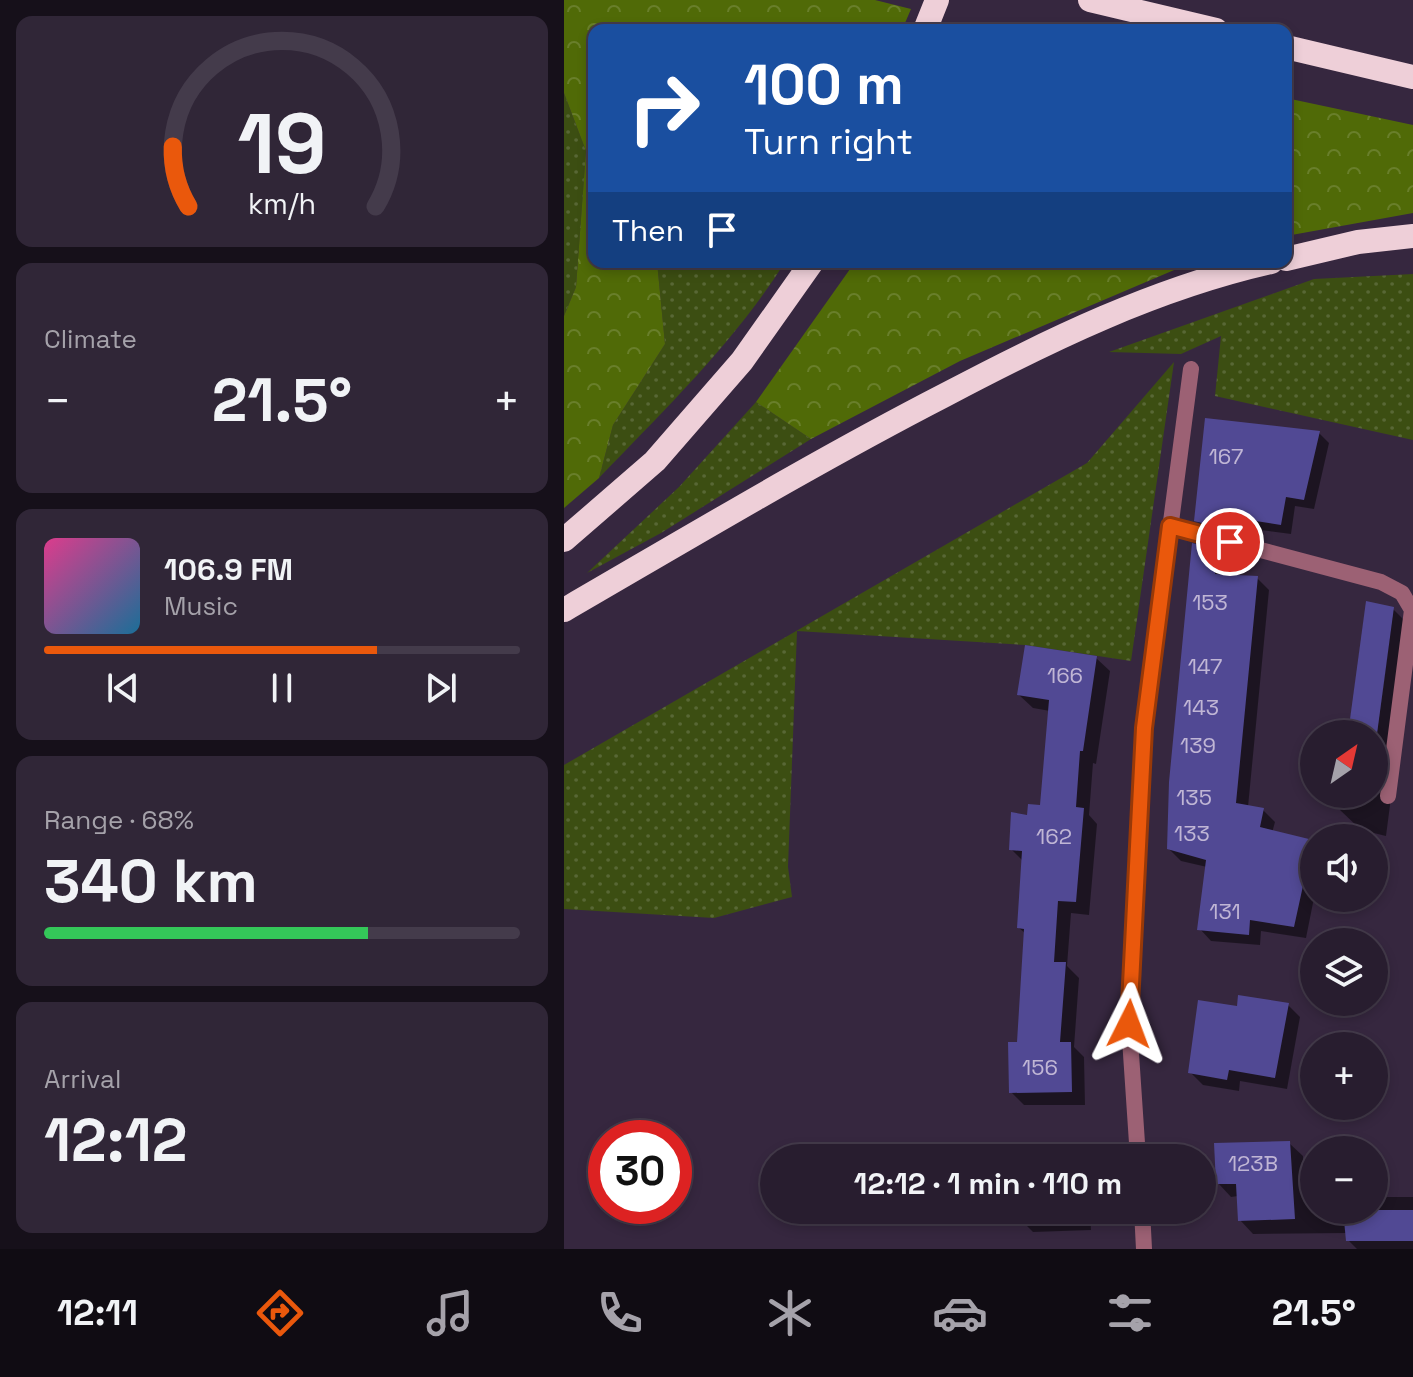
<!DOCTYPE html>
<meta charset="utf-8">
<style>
body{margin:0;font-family:"Space Grotesk",sans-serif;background:#302637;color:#f1f3f6;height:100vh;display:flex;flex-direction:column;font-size:30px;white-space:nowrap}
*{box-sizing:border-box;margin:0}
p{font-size:26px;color:#a5a2aa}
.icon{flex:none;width:44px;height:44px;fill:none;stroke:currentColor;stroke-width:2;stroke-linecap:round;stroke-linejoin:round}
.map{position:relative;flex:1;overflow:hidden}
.details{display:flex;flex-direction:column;gap:16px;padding:16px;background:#16101a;width:564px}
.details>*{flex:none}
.banner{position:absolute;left:24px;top:24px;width:704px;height:244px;border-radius:16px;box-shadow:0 4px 12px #0003,0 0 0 2px #443b4b;background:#1a4fa0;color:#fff;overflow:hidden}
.needle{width:52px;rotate:34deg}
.tools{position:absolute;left:736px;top:720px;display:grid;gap:16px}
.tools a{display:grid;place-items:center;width:88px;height:88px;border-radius:50%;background:#281d2f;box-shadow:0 4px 12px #0003,0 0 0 2px #443b4b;font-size:40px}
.speed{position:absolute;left:24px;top:1120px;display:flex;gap:16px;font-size:40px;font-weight:700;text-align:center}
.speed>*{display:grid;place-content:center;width:104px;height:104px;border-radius:50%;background:#281d2f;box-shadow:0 4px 12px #0003,0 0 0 2px #443b4b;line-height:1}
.speed .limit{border:12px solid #d22;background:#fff;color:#111}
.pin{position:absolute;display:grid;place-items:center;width:68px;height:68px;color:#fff;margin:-34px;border:4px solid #fff;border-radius:50%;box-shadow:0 2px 8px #0007}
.me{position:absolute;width:88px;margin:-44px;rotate:3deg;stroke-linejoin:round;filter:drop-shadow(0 0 6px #0008)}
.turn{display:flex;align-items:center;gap:28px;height:168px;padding:0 24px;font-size:36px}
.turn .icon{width:104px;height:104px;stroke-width:2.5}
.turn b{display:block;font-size:56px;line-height:68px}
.then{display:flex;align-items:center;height:76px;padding:0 24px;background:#0003;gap:16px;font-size:30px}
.big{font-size:60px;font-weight:700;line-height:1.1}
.details .widget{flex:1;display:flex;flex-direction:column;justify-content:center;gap:12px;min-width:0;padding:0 28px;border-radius:16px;background:#302637}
.details .dial{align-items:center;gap:0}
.dial svg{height:208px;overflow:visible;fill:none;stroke:#443b4b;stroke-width:7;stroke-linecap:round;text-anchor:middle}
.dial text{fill:#f1f3f6;stroke:none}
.song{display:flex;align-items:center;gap:24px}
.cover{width:96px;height:96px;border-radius:12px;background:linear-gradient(135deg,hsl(330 70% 55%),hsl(200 70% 35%))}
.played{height:8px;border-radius:4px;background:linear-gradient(90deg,#ea580c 70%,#443b4b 70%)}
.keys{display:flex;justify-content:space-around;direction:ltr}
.heat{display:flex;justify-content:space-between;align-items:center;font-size:44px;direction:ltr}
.charge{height:12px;border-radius:6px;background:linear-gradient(90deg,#34c759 68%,#443b4b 0)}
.trip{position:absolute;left:196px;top:1144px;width:456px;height:80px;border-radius:40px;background:#281d2f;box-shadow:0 4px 12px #0003,0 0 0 2px #443b4b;font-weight:700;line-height:80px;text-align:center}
.dock{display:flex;height:128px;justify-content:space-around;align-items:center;background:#100c13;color:#a5a2aa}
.dock .icon{width:56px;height:56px}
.dock .active{color:#ea580c}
.dock b{font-size:36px;color:#f1f3f6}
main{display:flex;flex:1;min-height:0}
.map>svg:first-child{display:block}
</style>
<main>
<section class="details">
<div class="widget dial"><svg viewBox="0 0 100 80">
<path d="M14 69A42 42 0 1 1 86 69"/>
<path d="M14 69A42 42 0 0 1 8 46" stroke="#ea580c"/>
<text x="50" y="56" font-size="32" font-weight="700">19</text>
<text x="50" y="72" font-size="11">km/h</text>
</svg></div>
<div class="widget"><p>Climate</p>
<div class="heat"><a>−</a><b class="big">21.5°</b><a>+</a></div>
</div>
<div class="widget">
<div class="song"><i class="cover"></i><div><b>106.9 FM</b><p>Music</p></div></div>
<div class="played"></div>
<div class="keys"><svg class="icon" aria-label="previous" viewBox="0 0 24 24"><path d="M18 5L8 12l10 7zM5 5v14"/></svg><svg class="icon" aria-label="pause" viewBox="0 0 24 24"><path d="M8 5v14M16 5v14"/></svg><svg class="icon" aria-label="next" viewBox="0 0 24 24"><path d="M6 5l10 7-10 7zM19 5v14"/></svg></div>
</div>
<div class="widget"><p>Range · 68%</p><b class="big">340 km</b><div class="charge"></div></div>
<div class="widget"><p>Arrival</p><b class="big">12:12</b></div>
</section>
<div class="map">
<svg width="849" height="1249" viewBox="0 0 849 1249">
<defs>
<pattern id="grass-dots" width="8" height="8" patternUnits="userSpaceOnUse" patternTransform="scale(2)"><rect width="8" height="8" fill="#3c4e12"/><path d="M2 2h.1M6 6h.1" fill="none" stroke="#586735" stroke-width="1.8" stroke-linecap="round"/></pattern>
<pattern id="forest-crowns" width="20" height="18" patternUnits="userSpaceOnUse" patternTransform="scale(2)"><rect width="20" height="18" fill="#506a07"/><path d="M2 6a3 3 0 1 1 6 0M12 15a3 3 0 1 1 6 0" fill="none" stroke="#697f2b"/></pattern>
</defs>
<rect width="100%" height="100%" fill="#36273f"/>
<g fill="url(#grass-dots)">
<polygon points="0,93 22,151 12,287 0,316"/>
<path d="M93 262H221C170 343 101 409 35 478L49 425 101 344Z"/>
<polygon points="849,274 849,440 651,396 657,336 617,354 545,352 750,279"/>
<polygon points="610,362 567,661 461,645 233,631 224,867 228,897 150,918 0,909 0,765 523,463"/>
<polygon points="192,402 247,439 97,533 23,573 115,487"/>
</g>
<g fill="url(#forest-crowns)">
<polygon points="0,0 311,0 347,9 338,30 30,30 30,262 93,262 101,344 49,425 35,478 0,508 0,316 12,287 22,151 0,93"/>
<polygon points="722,98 849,125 849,213 722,236"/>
<polygon points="291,262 629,262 396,361 247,439 192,402"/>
</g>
<g fill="#0007">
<polygon points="755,433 765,443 750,509 731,506 727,534 668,526 667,537 643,531 632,520"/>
<polygon points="653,552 665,564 663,576 693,578 705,590 684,807 699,810 711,822 708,833 750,845 750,898 742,938 697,931 696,945 647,941 636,929 643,867 617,861 605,849"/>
<polygon points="829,609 849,629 822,836 797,830 776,810 779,794 810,794 810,734 786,734"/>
<polygon points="532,658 546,671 532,764 529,763 525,815 533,824 525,915 507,913 503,966 515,978 510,1047 520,1057 521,1105 460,1105 447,1092 455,1044 462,934 455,928 460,862 447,849 465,818 478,807 486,711 469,708 455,695"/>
<polygon points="724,1005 736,1017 723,1089 676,1081 675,1091 639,1085 626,1072 675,1009"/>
<polygon points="725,1143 739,1156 739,1168 750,1168 750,1210 810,1210 810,1173 819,1182 819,1197 849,1197 849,1249 793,1249 784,1240 784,1233 689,1234 676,1220 674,1196 667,1197 654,1183"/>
<polygon points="455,1210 526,1210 527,1230 469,1232 455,1218"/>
</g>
<g fill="#514994">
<polygon points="641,418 756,431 740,500 722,497 717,525 659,516 657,528 630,521"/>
<polygon points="628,543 654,550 651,574 694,576 672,803 700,808 696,827 749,840 730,927 686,920 685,935 633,930 642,860 603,849 605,782"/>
<polygon points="802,601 830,607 813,734 784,734"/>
<polygon points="461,645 533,656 519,751 516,751 512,807 520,808 512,902 494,901 490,962 502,962 496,1042 507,1042 508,1092 445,1093 444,1042 453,1042 460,929 453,928 458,851 445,850 447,812 463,815 464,804 476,805 485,700 453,695"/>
<polygon points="674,995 725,1003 711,1078 665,1070 663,1080 624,1073 634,1000 673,1006"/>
<polygon points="726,1141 731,1219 674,1221 672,1184 652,1184 650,1143"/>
<polygon points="779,1210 849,1210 849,1241 782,1241"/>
</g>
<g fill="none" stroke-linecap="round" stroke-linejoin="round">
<polyline stroke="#9c6174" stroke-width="16" points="606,526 817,582 838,593 848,610 824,796"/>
<g stroke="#9c6174" stroke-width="16">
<polyline points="574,1158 565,1024 580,728 627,369"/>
<polyline points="578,1210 580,1249"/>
</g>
<g stroke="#eecfd8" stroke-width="24">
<polyline points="526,0 652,30"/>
<polyline points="361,30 373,0"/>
<polyline points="722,47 849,77"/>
<polyline points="722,259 794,242 849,236"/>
<polyline points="0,540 91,461 178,361 248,262"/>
<path d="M0 610C126 537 251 462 381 395 485 340 592 288 707 262"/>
</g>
</g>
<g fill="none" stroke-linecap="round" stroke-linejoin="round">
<defs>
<polyline id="route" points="565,1024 580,728 606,526 666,542"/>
</defs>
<use href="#route" stroke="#983908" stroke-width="20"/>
<use href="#route" stroke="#ea580c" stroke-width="14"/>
</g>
<g text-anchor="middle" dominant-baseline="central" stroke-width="6" stroke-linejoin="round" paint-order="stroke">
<g font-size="22" fill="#c0b6d5">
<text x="662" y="456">167</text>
<text x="646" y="602">153</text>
<text x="641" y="666">147</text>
<text x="501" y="675">166</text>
<text x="637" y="707">143</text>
<text x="634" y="745">139</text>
<text x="630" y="797">135</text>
<text x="628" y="833">133</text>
<text x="490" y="836">162</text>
<text x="661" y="911">131</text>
<text x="476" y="1067">156</text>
<text x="689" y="1163">123B</text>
</g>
</g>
</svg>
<div class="tools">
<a><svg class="needle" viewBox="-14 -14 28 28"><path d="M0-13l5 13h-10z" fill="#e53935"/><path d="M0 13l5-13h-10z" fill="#a5a2aa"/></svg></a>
<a><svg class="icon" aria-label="sound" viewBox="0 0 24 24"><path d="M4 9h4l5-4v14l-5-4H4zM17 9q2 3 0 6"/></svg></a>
<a><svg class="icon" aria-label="layers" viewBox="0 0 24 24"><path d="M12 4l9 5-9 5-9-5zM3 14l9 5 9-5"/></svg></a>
<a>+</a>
<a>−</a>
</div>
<div class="speed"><div class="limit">30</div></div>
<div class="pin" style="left:666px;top:542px;background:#d93025"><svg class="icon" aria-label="arrive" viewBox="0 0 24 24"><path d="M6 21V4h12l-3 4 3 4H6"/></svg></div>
<svg class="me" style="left:565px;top:1024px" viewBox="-20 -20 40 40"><path d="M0-17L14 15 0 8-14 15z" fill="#ea580c" stroke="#fff" stroke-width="4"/></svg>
<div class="trip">12:12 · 1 min · 110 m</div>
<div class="banner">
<div class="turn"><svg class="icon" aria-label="right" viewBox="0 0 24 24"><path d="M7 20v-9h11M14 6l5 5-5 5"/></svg><div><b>100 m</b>Turn right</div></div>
<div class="then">Then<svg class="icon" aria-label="arrive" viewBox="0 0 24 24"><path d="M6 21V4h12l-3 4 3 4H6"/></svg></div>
</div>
</div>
</main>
<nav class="dock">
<b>12:11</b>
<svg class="icon active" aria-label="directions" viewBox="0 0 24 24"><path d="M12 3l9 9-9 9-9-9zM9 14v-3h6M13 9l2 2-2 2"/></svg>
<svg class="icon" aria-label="music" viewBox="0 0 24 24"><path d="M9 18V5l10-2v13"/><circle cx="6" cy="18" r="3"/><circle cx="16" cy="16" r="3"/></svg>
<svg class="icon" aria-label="phone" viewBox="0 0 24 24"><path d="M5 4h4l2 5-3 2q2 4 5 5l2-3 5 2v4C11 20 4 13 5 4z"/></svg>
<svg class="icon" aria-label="climate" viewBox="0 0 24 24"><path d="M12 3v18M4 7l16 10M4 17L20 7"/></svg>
<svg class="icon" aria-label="car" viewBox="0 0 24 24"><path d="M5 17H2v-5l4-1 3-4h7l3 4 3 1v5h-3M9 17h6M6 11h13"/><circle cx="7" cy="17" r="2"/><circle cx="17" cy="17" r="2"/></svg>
<svg class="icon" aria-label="filters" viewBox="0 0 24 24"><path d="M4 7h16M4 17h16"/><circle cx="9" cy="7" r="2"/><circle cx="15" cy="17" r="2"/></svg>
<b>21.5°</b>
</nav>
